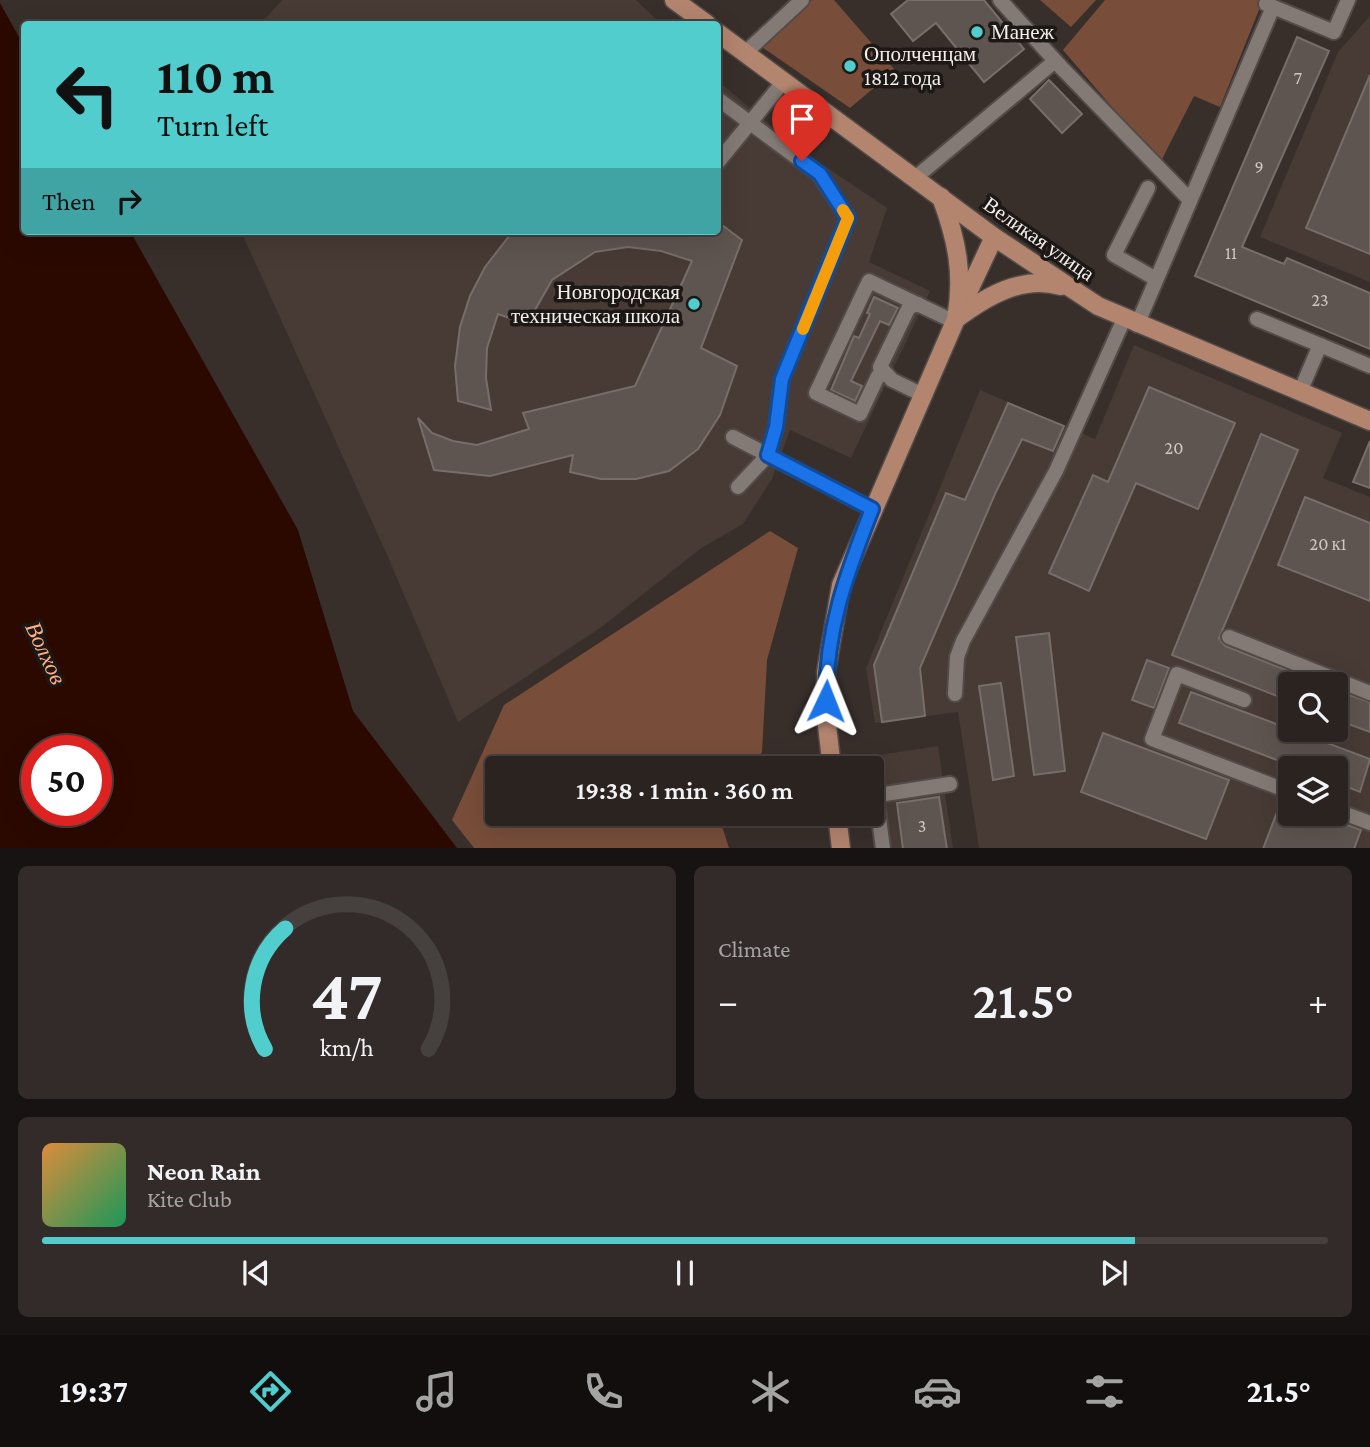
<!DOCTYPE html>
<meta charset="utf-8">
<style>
body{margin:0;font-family:"Crimson Pro",serif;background:#322b29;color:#f1f3f6;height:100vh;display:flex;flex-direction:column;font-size:26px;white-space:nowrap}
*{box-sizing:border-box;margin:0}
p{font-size:23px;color:#a5a4a5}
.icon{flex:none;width:38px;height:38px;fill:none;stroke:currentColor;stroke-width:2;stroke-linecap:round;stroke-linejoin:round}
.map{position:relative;height:848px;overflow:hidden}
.side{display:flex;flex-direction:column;gap:18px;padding:18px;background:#171312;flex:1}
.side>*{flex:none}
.banner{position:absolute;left:21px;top:21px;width:700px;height:214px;border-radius:7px;box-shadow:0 7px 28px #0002,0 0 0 2px #46403e;background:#52cdcd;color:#111;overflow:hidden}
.controls{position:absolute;left:1278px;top:672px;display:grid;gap:14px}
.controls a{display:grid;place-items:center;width:70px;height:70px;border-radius:7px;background:#2a2320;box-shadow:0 7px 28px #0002,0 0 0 2px #46403e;font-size:35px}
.speed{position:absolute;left:21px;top:735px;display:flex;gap:14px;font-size:35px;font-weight:700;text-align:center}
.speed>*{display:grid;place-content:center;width:91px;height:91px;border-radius:50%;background:#2a2320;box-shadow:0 7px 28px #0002,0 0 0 2px #46403e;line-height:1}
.speed .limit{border:10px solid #d22;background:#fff;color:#111}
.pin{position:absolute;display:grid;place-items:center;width:60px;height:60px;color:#fff;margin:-72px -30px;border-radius:50% 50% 50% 0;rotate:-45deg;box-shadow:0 0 7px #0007}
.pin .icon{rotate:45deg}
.me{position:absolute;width:77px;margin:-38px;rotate:2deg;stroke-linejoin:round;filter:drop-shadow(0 0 5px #0008)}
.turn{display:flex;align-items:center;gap:24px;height:147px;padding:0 21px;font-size:32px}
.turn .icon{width:91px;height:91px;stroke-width:2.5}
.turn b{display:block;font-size:49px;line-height:60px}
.then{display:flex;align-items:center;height:66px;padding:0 21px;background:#0003;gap:14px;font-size:26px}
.big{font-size:52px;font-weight:600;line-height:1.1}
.side .tile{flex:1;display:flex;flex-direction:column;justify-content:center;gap:10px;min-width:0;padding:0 24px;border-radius:10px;background:#322b29}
.side .dial{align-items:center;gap:0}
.dial svg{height:182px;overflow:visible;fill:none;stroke:#46403e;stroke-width:7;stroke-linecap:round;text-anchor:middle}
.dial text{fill:#f1f3f6;stroke:none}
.song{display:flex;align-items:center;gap:21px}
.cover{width:84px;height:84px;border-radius:10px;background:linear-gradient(135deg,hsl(30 70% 55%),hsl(150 70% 35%))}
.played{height:7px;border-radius:4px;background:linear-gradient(90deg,#52cdcd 85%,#46403e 85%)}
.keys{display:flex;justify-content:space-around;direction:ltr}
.heat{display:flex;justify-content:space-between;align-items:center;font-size:38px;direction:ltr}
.side .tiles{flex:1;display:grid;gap:18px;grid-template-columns:1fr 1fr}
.tile:last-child{grid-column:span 2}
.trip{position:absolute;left:485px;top:756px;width:399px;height:70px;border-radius:7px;background:#2a2320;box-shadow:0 7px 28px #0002,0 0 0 2px #46403e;font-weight:600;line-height:70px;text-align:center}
.tabs{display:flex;height:112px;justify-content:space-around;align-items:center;background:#110e0d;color:#a5a4a5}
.tabs .icon{width:49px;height:49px}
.tabs .selected{color:#52cdcd}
.tabs b{font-size:32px;color:#f1f3f6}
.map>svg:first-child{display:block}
</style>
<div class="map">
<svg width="1370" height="849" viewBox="0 0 1370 849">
<rect width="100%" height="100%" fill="#382f2b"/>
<g fill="#483a34" fill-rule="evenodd">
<polygon points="282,0 636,0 661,24 260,24"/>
<polygon points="1370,16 1370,282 1260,237 1338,52"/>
<polygon points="718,81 799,149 887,208 869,262 930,291 851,458 790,430 772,479 743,524 700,549 603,626 458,722 388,557 241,231 718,231"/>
<path d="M1134 345 1342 433 1323 478 1370 497V848H979L958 712 875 723 866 668 980 390 1095 439ZM1290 684H1335V730H1290ZM1290 768H1335V814H1290Z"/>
<polygon points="938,746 953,848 887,848 873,756"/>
</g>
<g fill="#784e3a">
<polygon points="812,0 834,0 895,70 850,108 762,47"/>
<polygon points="1040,0 1096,0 1071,27"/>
<polygon points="1105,0 1263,0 1220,107 1194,96 1160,163 1063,50"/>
<polygon points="770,531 798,548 767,660 762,752 749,768 497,768 497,814 718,814 729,848 474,848 452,820 504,705"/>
</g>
<path fill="#2b0900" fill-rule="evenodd" d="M0 3 24 46V231H130L298 530 353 711 457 848H0ZM37 751H96V810H37Z"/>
<g fill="#5e5450" stroke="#776d69" stroke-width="2">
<polygon points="908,0 984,0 1024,49 984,82 936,23 913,41 891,14"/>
<polygon points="1297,37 1329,51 1242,247 1284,264 1287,258 1370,293 1370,349 1195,276"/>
<polygon points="1370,75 1370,254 1306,228"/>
<polygon points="1049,80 1082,114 1062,133 1030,99"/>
<polygon points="718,222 742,240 701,348 737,366 720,415 698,449 669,471 636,479 601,479 570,472 573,455 490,476 434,470 418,418 432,433 453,441 477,445 529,429 523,413 635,386 692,261 661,251 628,247 595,252 552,280 527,324 498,314 487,348 486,378 491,410 458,401 455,366 460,327 470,296 485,267 510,235 515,231 718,231"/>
<polygon points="874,297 898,308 889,325 880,321 851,381 862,386 855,401 831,390 854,336 859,338 870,314 867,313"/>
<polygon points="1149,387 1235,423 1198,509 1136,483 1089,591 1049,573 1093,475 1108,482"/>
<polygon points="1008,403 1064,426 1053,451 1022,439 995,494 920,668 925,716 882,722 874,665 946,493 965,500"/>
<polygon points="1261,434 1298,450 1219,638 1225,646 1322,684 1290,684 1290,701 1172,655"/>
<polygon points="1370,441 1370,488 1353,482"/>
<polygon points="1305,497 1370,523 1370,601 1278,565"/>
<polygon points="1049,633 1065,771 1034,775 1016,637"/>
<polygon points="1147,660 1169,668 1154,708 1132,700"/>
<polygon points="1001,683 1014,776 993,780 979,686"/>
<polygon points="1335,690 1370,702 1370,732 1335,719"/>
<polygon points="1191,692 1370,759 1360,792 1335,782 1335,768 1298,768 1179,723"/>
<polygon points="1103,733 1229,780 1206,839 1081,792"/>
<polygon points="939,797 947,849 903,849 897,803"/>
<polygon points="1282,799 1290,801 1290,814 1326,814 1332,819 1361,830 1354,849 1263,849"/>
</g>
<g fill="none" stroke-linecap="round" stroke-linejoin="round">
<defs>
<g id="minor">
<polyline points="1000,0 1060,66"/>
<polyline points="1267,2 1266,4 1334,32 1348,0"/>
<polyline points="745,53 802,0"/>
<polyline points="718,99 819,174 848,218 782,379 776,427 768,455 738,487"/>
<polyline points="718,162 784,81"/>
<polyline points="915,178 1055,61 1190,200"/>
<polyline points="1148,188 1114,255 1156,279"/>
<polyline points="918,304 909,307 880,367 892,380 923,395"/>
<polyline points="1257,319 1320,345"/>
<polyline points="1137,325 1273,7"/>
<polyline points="884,374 878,376 860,414 816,393 869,281 955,322"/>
<polyline points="1300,392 1320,345 1370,366"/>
<polyline points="733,437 872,509"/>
<polyline points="1229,637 1370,693"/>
<polyline points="955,694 957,657 963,641 1056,471 1124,319"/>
<polyline points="1244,700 1177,674 1152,739 1290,792"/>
<polyline points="876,795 883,849"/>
<polyline points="872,796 950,784"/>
<polyline points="1335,810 1370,823"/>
</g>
<g id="major">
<polyline points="674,0 707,24"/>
<polyline points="718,33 994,237 1098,306 1370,421"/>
<polyline points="963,303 994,237"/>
<path d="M956 319C987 296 1022 275 1061 286"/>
<path d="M832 768 826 717V672L841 585 956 319C964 274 957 240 941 197"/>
<polyline points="837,814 841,849"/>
</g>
</defs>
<use href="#minor" stroke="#524b48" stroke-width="18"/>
<use href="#major" stroke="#524b48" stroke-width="21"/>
<use href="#minor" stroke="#847a75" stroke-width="14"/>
<use href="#major" stroke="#b3846e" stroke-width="18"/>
</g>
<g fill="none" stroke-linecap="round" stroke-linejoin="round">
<defs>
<path id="route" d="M802 161 820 174 848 218 782 379 776 427 768 455 872 509C846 575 826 629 826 701"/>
</defs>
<use href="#route" stroke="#114b97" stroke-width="18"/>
<use href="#route" stroke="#1a73e8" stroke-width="12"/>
<polyline stroke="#f59e0b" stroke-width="12" points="803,329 848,218 843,210"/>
</g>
<g fill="#52cdcd" stroke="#1c1816" stroke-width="2.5">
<circle cx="977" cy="32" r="7"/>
<circle cx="850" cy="66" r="7"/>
<circle cx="694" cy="304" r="7"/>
</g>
<g text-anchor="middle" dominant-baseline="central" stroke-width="7" stroke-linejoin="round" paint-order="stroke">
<g font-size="18" fill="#cec8c5">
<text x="1298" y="78">7</text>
<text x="1259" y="167">9</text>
<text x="1231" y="253">11</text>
<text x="1320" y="300">23</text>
<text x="1174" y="448">20</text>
<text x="1328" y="544">20 к1</text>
<text x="922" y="826">3</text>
</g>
<g font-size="21" fill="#f4efec" stroke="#1c1816" text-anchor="start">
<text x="991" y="32">Манеж</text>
<text x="864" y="54">Ополченцам<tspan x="864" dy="24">1812 года</tspan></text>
<text x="680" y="292" text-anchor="end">Новгородская<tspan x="680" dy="24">техническая школа</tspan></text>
</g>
<g font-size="21" fill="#f4efec" stroke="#1c1816">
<text transform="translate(1039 239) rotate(35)">Великая улица</text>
</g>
<g font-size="23" font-style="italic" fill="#fead88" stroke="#1c1816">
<text transform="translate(46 653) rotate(65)">Волхов</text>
</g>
</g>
</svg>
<div class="controls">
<a><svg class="icon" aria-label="search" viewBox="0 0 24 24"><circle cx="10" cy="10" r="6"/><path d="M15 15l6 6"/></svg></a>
<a><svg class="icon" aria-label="layers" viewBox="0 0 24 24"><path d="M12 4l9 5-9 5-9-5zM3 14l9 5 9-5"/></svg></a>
</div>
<div class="speed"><div class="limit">50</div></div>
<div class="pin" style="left:802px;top:161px;background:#d93025"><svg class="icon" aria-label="arrive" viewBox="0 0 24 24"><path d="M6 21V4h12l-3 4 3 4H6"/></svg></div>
<svg class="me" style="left:826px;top:701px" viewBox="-20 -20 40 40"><path d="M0-17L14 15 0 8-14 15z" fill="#1a73e8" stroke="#fff" stroke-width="4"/></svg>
<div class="trip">19:38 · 1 min · 360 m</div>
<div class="banner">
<div class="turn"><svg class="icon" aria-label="left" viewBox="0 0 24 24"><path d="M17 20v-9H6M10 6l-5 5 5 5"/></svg><div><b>110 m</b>Turn left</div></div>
<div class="then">Then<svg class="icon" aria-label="right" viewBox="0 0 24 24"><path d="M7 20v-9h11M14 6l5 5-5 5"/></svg></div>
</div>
</div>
<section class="side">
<div class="tiles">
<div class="tile dial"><svg viewBox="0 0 100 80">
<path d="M14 69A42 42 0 1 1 86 69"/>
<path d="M14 69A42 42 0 0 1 23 16" stroke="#52cdcd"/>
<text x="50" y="56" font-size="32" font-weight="700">47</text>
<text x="50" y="72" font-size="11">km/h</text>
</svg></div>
<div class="tile"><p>Climate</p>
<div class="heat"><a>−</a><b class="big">21.5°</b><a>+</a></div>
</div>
<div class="tile">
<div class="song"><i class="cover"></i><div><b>Neon Rain</b><p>Kite Club</p></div></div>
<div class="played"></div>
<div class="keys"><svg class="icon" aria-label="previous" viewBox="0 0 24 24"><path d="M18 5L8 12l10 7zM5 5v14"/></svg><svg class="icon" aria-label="pause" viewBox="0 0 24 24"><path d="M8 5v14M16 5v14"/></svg><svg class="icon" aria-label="next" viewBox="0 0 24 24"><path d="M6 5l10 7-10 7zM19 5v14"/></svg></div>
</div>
</div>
</section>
<nav class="tabs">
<b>19:37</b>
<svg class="icon selected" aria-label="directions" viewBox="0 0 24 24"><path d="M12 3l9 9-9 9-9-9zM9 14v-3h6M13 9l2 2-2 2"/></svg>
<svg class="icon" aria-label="music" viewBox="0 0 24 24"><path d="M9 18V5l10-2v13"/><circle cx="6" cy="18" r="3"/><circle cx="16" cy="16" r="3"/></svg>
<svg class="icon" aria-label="phone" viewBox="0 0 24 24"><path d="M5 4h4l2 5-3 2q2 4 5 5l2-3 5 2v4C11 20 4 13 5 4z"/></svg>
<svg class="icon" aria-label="climate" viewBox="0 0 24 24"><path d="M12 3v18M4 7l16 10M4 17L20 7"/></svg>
<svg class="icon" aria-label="car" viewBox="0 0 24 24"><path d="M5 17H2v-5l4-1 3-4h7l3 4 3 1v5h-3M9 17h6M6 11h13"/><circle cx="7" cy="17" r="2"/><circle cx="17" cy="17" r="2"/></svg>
<svg class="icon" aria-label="filters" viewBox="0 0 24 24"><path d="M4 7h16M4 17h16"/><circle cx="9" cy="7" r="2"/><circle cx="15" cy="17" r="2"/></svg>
<b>21.5°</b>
</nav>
